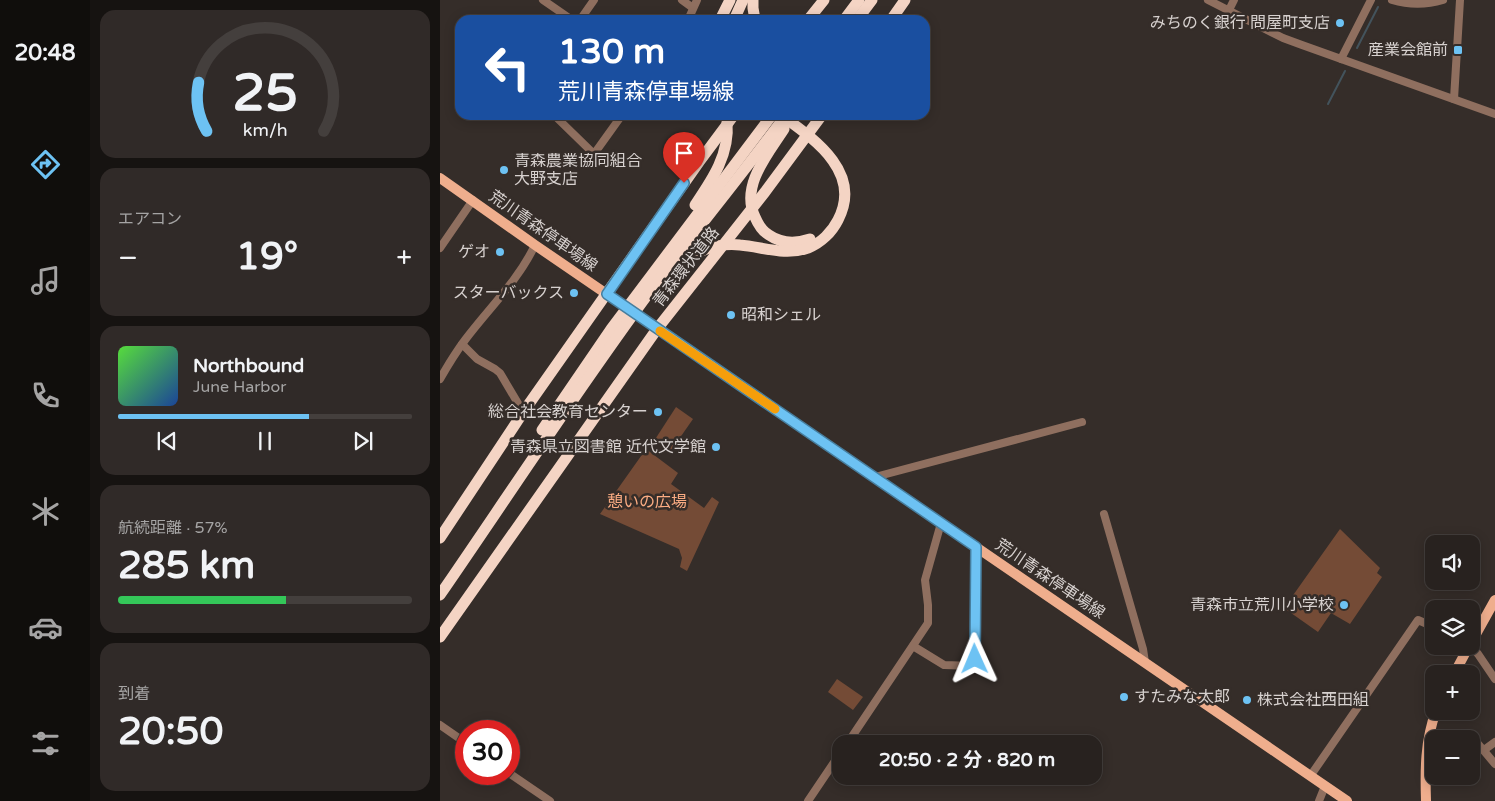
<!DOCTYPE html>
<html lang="ja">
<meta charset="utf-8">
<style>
body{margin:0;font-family:"Varela Round","Noto Sans JP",sans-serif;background:#302a28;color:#f1f3f6;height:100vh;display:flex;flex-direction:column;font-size:19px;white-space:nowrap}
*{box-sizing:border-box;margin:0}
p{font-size:16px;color:#a5a4a4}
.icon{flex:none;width:28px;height:28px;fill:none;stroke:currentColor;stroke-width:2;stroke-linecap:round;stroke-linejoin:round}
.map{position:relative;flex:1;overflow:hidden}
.panel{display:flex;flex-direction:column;gap:10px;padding:10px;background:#161311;width:350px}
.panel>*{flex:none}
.top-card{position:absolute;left:15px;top:15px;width:475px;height:105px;border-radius:15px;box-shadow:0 2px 12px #0003,0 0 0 1px #443f3d;background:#1a4fa0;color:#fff;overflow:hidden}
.tools{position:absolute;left:985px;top:535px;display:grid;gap:10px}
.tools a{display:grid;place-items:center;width:55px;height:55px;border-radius:10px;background:#28221f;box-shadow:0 2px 12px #0003,0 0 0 1px #443f3d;font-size:25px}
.speed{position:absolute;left:15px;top:720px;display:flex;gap:10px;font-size:25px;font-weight:700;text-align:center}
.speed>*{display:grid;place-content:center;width:65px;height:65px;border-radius:50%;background:#28221f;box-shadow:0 2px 12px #0003,0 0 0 1px #443f3d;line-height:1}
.speed .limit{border:8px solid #d22;background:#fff;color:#111}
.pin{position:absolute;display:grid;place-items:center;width:42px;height:42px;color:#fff;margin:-51px -21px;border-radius:50% 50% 50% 0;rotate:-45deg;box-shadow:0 0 5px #0007}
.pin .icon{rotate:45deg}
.me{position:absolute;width:55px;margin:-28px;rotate:359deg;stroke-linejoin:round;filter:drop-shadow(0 0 4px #0008)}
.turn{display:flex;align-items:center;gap:18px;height:105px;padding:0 20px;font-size:22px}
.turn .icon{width:65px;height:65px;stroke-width:2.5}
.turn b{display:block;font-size:35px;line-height:42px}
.big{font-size:38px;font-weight:700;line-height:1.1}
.panel .tile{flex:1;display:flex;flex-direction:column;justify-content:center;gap:8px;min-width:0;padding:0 18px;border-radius:15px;background:#302a28}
.panel .dial{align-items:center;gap:0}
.dial svg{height:130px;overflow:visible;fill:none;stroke:#443f3d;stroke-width:7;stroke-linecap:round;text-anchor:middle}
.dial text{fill:#f1f3f6;stroke:none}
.song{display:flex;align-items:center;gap:15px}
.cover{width:60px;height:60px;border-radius:8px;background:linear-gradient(135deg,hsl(110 70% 55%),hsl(220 70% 35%))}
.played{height:5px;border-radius:2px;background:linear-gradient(90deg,#6dc2f3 65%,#443f3d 65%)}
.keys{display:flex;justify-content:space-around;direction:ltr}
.heat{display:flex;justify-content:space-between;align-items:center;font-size:28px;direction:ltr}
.charge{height:8px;border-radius:4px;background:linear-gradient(90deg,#34c759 57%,#443f3d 0)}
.trip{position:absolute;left:392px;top:735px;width:270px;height:50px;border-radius:15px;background:#28221f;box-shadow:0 2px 12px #0003,0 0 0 1px #443f3d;font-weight:700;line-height:50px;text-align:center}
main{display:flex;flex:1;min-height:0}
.tabs{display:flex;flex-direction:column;width:90px;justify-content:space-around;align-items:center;background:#100e0c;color:#a5a4a4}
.tabs .icon{width:35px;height:35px}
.tabs .current{color:#6dc2f3}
.tabs b{font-size:22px;color:#f1f3f6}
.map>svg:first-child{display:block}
</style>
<main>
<nav class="tabs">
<b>20:48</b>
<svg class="icon current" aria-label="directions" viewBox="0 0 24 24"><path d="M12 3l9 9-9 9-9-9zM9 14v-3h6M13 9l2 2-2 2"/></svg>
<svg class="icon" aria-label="music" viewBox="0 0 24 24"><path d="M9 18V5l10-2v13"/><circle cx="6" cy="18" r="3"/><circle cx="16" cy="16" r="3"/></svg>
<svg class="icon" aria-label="phone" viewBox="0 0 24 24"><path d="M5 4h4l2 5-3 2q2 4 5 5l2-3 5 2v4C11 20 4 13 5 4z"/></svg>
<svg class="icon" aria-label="climate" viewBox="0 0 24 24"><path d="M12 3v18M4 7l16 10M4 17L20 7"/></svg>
<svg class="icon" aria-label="car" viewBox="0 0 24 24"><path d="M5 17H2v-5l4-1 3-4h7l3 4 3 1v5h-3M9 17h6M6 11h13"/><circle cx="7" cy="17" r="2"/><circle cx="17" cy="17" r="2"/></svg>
<svg class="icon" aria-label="filters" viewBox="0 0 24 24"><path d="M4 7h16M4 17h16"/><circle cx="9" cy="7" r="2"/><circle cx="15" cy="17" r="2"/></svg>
</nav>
<section class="panel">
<div class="tile dial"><svg viewBox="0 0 100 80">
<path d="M14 69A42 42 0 1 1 86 69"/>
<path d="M14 69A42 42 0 0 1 9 39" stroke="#6dc2f3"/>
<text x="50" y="56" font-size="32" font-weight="700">25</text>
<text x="50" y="72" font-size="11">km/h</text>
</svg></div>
<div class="tile"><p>エアコン</p>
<div class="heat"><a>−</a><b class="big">19°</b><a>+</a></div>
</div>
<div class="tile">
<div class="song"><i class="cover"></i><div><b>Northbound</b><p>June Harbor</p></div></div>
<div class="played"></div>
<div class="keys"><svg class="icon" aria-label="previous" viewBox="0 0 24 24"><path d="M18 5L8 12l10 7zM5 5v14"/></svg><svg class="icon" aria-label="pause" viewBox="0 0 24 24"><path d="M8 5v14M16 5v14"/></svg><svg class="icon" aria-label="next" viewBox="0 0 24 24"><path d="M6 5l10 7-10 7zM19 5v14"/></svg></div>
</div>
<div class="tile"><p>航続距離 · 57%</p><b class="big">285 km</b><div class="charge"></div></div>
<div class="tile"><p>到着</p><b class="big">20:50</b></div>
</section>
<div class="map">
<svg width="1055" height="801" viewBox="0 0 1055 801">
<rect width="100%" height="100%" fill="#352d29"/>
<g fill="#744b36">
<polygon points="236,407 253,419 230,452 214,441"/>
<polygon points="206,449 238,473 231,484 264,508 272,497 279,502 247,571 240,567 242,558 239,549 160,514"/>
<polygon points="900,529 940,568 937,573 942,577 910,624 891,613 878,632 844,608"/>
<polygon points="397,679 423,697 413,710 388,692"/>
</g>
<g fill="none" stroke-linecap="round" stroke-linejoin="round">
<g stroke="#43535c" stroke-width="2">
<polyline points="917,48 938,7"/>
<polyline points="888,104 905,71"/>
</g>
<g stroke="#8f6f5f" stroke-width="8">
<polyline points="103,0 132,20"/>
<polyline points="242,0 253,8"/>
<polyline points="768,0 843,38 862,45 1055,114"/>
<path d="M952 0C969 5 986 5 1003 0"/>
<polyline points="789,10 794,0"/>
<polyline points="140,20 154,0"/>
<polyline points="248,20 257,0"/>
<polyline points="901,59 931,0"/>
<polyline points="1014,99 1020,0"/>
<polyline points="114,115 154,154 182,115"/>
<polyline points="0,248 33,200"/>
<polyline points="22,344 37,359 55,369 60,373 79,405 84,411"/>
<path d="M0 379C8 365 16 352 25 340 49 308 78 281 95 245"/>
<polyline points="435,477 642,422"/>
<polyline points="664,514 703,649 705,662"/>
<polyline points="473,646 504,665 535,666 536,547"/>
<polyline points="1031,646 1038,654 1055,679"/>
<polyline points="0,725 26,743"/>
<polyline points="1034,739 1055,764"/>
<polyline points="407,744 488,623 488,605 485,580 501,523"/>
<polyline points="1044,750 1055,742"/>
<polyline points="69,773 110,801"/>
<polyline points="871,775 978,620 994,627"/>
<polyline points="368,801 401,752"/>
<polyline points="879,801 885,786"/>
</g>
<g stroke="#efae8d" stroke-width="10">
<polyline points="0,178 95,245 907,801"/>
<polyline points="1031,643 1055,600"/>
<polyline points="1014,674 1029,646"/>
<path d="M986 801C985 770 985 741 996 711"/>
</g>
<g stroke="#f4d4c4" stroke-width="11">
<polyline points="313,0 313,8 315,20"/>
<polyline points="280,20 290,0"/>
<polyline points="294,20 303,0"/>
<polyline points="368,20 384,0"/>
<polyline points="404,20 419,0"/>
<polyline points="417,20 432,0"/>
<polyline points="451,20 465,0"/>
<path d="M344 129C328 154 300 186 315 217 318 224 322 231 329 235 342 244 355 244 370 239"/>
<path d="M255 205C272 180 290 154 287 122"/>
<path d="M230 275C247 254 274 242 300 245 323 247 345 256 368 248 381 243 392 232 398 220 423 172 374 139 341 115"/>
<polyline points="102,430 171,329 332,115"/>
<polyline points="0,538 84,411 259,162 294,115"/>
<path d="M0 595C71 492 139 387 214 286 257 229 303 173 346 115"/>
<polyline points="0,637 217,329 325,192 382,115"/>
</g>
</g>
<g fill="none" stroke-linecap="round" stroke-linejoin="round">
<defs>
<polyline id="route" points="244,183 167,294 536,547 535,659"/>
</defs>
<use href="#route" stroke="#477e9e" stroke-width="12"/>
<use href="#route" stroke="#6dc2f3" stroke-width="9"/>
<polyline stroke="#f59e0b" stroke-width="9" points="220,331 335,409"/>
</g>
<g fill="#6dc2f3" stroke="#352d29" stroke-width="2">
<circle cx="900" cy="23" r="5"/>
<rect x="1013" y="45" width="10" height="10" rx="2.5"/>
<circle cx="64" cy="170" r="5"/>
<circle cx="60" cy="252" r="5"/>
<circle cx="134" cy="293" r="5"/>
<circle cx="291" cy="315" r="5"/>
<circle cx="218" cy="412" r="5"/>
<circle cx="276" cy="447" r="5"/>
<circle cx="904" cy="605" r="5"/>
<circle cx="684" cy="697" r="5"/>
<circle cx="807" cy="700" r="5"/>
</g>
<g text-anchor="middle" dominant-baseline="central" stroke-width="5" stroke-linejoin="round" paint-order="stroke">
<g font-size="16" fill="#d7d1cf" stroke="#352d29" text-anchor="end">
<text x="890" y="23">みちのく銀行 問屋町支店</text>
<text x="1008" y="50">産業会館前</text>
<text x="74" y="161" text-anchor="start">青森農業協同組合<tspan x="74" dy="18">大野支店</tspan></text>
<text x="50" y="252">ゲオ</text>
<text x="124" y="293">スターバックス</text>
<text x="301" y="315" text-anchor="start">昭和シェル</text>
<text x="208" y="412">総合社会教育センター</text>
<text x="266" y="447">青森県立図書館 近代文学館</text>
<text x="894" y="605">青森市立荒川小学校</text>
<text x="694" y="697" text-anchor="start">すたみな太郎</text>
<text x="817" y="700" text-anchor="start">株式会社西田組</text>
</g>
<g font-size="16" fill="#d7d1cf" stroke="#352d29">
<text transform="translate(103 231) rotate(35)">荒川青森停車場線</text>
<text transform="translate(246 267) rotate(-52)">青森環状道路</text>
<text transform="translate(610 579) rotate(34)">荒川青森停車場線</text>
</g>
<g font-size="16" fill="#fbac83" stroke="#352d29">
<text x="207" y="502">憩いの広場</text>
</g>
</g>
</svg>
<div class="tools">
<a><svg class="icon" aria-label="sound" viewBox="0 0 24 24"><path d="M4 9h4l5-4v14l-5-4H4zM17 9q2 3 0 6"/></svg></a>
<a><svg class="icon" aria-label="layers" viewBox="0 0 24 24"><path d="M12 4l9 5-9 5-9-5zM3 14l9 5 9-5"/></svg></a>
<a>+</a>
<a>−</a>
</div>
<div class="speed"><div class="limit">30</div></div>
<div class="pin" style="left:244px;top:183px;background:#d93025"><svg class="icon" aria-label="arrive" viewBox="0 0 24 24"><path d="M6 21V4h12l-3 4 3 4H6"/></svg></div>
<svg class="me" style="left:535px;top:659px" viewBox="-20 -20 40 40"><path d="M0-17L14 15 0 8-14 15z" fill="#6dc2f3" stroke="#fff" stroke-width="4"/></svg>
<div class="trip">20:50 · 2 分 · 820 m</div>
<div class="top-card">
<div class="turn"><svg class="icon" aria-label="left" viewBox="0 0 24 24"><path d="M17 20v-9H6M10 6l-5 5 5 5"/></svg><div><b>130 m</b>荒川青森停車場線</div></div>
</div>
</div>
</main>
